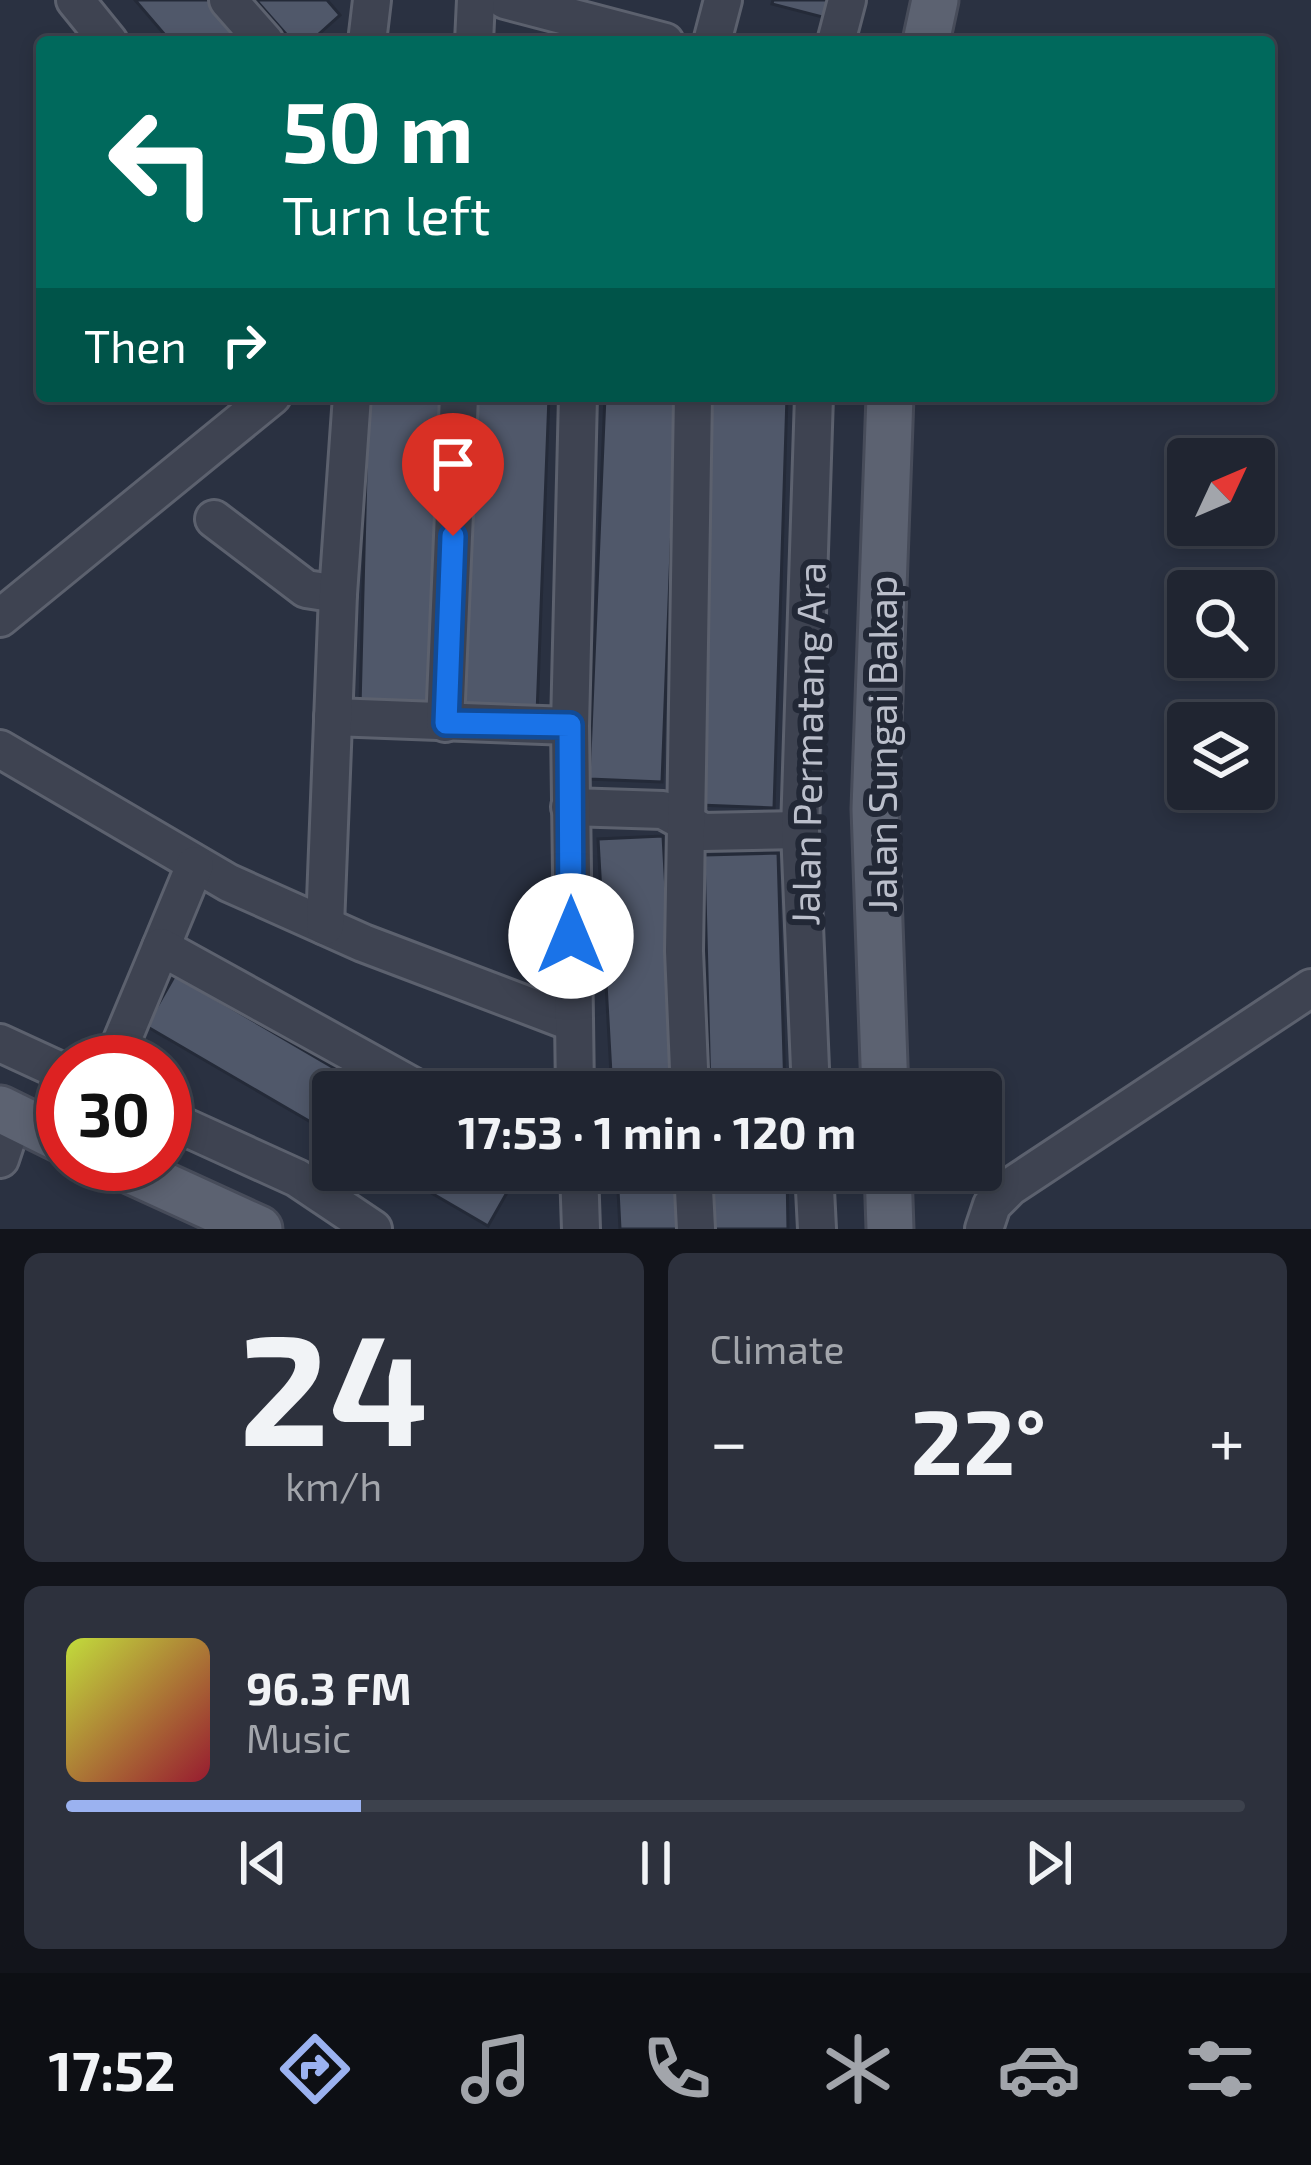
<!DOCTYPE html>
<meta charset="utf-8">
<style>
body{margin:0;font-family:"Exo 2",sans-serif;background:#2d313d;color:#f1f3f6;height:100vh;display:flex;flex-direction:column;font-size:45px;white-space:nowrap}
*{box-sizing:border-box;margin:0}
p{font-size:39px;color:#a2a5ab}
.icon{flex:none;width:66px;height:66px;fill:none;stroke:currentColor;stroke-width:2;stroke-linecap:round;stroke-linejoin:round}
.map{position:relative;height:1229px;overflow:hidden}
.details{display:flex;flex-direction:column;gap:24px;padding:24px;background:#12141b;flex:1}
.details>*{flex:none}
.banner{position:absolute;left:36px;top:36px;width:1239px;height:366px;border-radius:12px;box-shadow:0 6px 18px #0003,0 0 0 3px #3d424d;background:#00695c;color:#fff;overflow:hidden}
.needle{width:78px;rotate:46deg}
.fabs{position:absolute;left:1167px;top:438px;display:grid;gap:24px}
.fabs a{display:grid;place-items:center;width:108px;height:108px;border-radius:12px;background:#202531;box-shadow:0 6px 18px #0003,0 0 0 3px #3d424d;font-size:60px}
.speed{position:absolute;left:36px;top:1035px;display:flex;gap:24px;font-size:60px;font-weight:700;text-align:center}
.speed>*{display:grid;place-content:center;width:156px;height:156px;border-radius:50%;background:#202531;box-shadow:0 6px 18px #0003,0 0 0 3px #3d424d;line-height:1}
.speed .limit{border:18px solid #d22;background:#fff;color:#111}
.pin{position:absolute;display:grid;place-items:center;width:102px;height:102px;color:#fff;margin:-123px -51px;border-radius:50% 50% 50% 0;rotate:-45deg;box-shadow:0 0 12px #0007}
.pin .icon{rotate:45deg}
.me{position:absolute;width:132px;margin:-66px;rotate:0deg;stroke-linejoin:round;filter:drop-shadow(0 0 9px #0008)}
.turn{display:flex;align-items:center;gap:42px;height:252px;padding:0 48px;font-size:54px}
.turn .icon{width:156px;height:156px;stroke-width:2.5}
.turn b{display:block;font-size:84px;line-height:102px}
.then{display:flex;align-items:center;height:114px;padding:0 48px;background:#0003;gap:24px;font-size:45px}
.big{font-size:90px;font-weight:700;line-height:1.1}
.details .card{flex:1;display:flex;flex-direction:column;justify-content:center;gap:18px;min-width:0;padding:0 42px;border-radius:18px;background:#2d313d}
.details .dial{align-items:center;gap:0}
.dial b{font-size:156px;line-height:1}
.song{display:flex;align-items:center;gap:36px}
.cover{width:144px;height:144px;border-radius:18px;background:linear-gradient(135deg,hsl(70 70% 55%),hsl(350 70% 35%))}
.played{height:12px;border-radius:6px;background:linear-gradient(90deg,#9bb2f0 25%,#3d424d 25%)}
.keys{display:flex;justify-content:space-around;direction:ltr}
.heat{display:flex;justify-content:space-between;align-items:center;font-size:66px;direction:ltr}
.details .tiles{flex:1;display:grid;gap:24px;grid-template-columns:1fr 1fr}
.card:last-child{grid-column:span 2}
.trip{position:absolute;left:312px;top:1071px;width:690px;height:120px;border-radius:12px;background:#202531;box-shadow:0 6px 18px #0003,0 0 0 3px #3d424d;font-weight:700;line-height:120px;text-align:center}
.tab-bar{display:flex;height:192px;justify-content:space-around;align-items:center;background:#0d0f14;color:#a2a5ab}
.tab-bar .icon{width:84px;height:84px}
.tab-bar .current{color:#9bb2f0}
.tab-bar b{font-size:54px;color:#f1f3f6}
.map>svg:first-child{display:block}
</style>
<div class="map">
<svg width="1311" height="1229" viewBox="0 0 1311 1229">
<rect width="100%" height="100%" fill="#2a3141"/>
<g fill="#50586a" stroke="#242a38" stroke-width="3">
<polygon points="135,0 212,0 248,42 171,42"/>
<polygon points="256,0 327,0 340,15 310,42 293,42"/>
<polygon points="773,0 835,0 830,19 772,4"/>
<polygon points="368,396 450,396 443,707 360,707"/>
<polygon points="470,396 549,396 537,714 458,709"/>
<polygon points="605,396 677,396 662,782 589,779"/>
<polygon points="712,396 787,396 774,808 699,805"/>
<polygon points="663,836 677,1092 612,1092 598,839"/>
<polygon points="778,853 785,1092 710,1092 704,855"/>
<polygon points="175,975 375,1092 333,1092 333,1135 146,1026"/>
<polygon points="392,1170 508,1170 517,1175 488,1226"/>
<polygon points="617,1170 681,1170 684,1229 620,1229"/>
<polygon points="712,1170 787,1170 788,1229 714,1229"/>
</g>
<g fill="none" stroke-linecap="round" stroke-linejoin="round">
<defs>
<g id="minor">
<polyline points="75,0 109,42"/>
<polyline points="228,0 265,42"/>
<polyline points="505,0 665,42"/>
<polyline points="367,42 372,0"/>
<polyline points="474,42 476,0"/>
<polyline points="712,42 723,0"/>
<polyline points="836,42 847,0"/>
<polyline points="214,519 306,589 338,594"/>
<polyline points="0,618 272,396"/>
<polyline points="333,717 570,726"/>
<polyline points="445,723 459,396"/>
<polyline points="0,749 229,883 363,943 571,1022"/>
<polyline points="570,807 663,810 703,832 800,830"/>
<polyline points="325,926 338,594 352,396"/>
<polyline points="161,947 195,865"/>
<polyline points="0,1043 63,1072"/>
<polyline points="113,1062 161,947 423,1092"/>
<polyline points="575,1092 570,726 578,396"/>
<polyline points="690,1092 684,951 693,396"/>
<polyline points="811,1092 800,830 814,396"/>
<polyline points="165,1118 297,1178 373,1229"/>
<polyline points="0,1159 14,1117"/>
<polyline points="579,1170 581,1229"/>
<polyline points="693,1170 696,1229"/>
<polyline points="814,1170 817,1229"/>
<polyline points="984,1229 992,1205 1010,1187 1311,988"/>
</g>
<g id="major">
<polyline points="926,42 935,0"/>
<polyline points="885,1092 875,809 890,396"/>
<polyline points="0,1109 63,1140"/>
<polyline points="117,1164 259,1229"/>
<polyline points="888,1170 890,1229"/>
</g>
</defs>
<use href="#minor" stroke="#5c616e" stroke-width="42"/>
<use href="#major" stroke="#474c5a" stroke-width="51"/>
<use href="#minor" stroke="#3e4351" stroke-width="36"/>
<use href="#major" stroke="#5c6271" stroke-width="45"/>
</g>
<g fill="none" stroke-linecap="round" stroke-linejoin="round">
<defs>
<polyline id="route" points="453,536 446,723 570,725 571,936"/>
</defs>
<use href="#route" stroke="#114b97" stroke-width="30"/>
<use href="#route" stroke="#1a73e8" stroke-width="21"/>
</g>
<g text-anchor="middle" dominant-baseline="central" stroke-width="12" stroke-linejoin="round" paint-order="stroke">
<g font-size="39" fill="#bbbfcb" stroke="#222836">
<text transform="translate(807 744) rotate(-89)">Jalan Permatang Ara</text>
<text transform="translate(881 744) rotate(-90)">Jalan Sungai Bakap</text>
</g>
</g>
</svg>
<div class="fabs">
<a><svg class="needle" viewBox="-14 -14 28 28"><path d="M0-13l5 13h-10z" fill="#e53935"/><path d="M0 13l5-13h-10z" fill="#a2a5ab"/></svg></a>
<a><svg class="icon" aria-label="search" viewBox="0 0 24 24"><circle cx="10" cy="10" r="6"/><path d="M15 15l6 6"/></svg></a>
<a><svg class="icon" aria-label="layers" viewBox="0 0 24 24"><path d="M12 4l9 5-9 5-9-5zM3 14l9 5 9-5"/></svg></a>
</div>
<div class="speed"><div class="limit">30</div></div>
<div class="pin" style="left:453px;top:536px;background:#d93025"><svg class="icon" aria-label="arrive" viewBox="0 0 24 24"><path d="M6 21V4h12l-3 4 3 4H6"/></svg></div>
<svg class="me" style="left:571px;top:936px" viewBox="-20 -20 40 40"><circle r="19" fill="#fff"/><path d="M0-13L10 11 0 6-10 11z" fill="#1a73e8"/></svg>
<div class="trip">17:53 · 1 min · 120 m</div>
<div class="banner">
<div class="turn"><svg class="icon" aria-label="left" viewBox="0 0 24 24"><path d="M17 20v-9H6M10 6l-5 5 5 5"/></svg><div><b>50 m</b>Turn left</div></div>
<div class="then">Then<svg class="icon" aria-label="right" viewBox="0 0 24 24"><path d="M7 20v-9h11M14 6l5 5-5 5"/></svg></div>
</div>
</div>
<section class="details">
<div class="tiles">
<div class="card dial"><b>24</b><p>km/h</p></div>
<div class="card"><p>Climate</p>
<div class="heat"><a>−</a><b class="big">22°</b><a>+</a></div>
</div>
<div class="card">
<div class="song"><i class="cover"></i><div><b>96.3 FM</b><p>Music</p></div></div>
<div class="played"></div>
<div class="keys"><svg class="icon" aria-label="previous" viewBox="0 0 24 24"><path d="M18 5L8 12l10 7zM5 5v14"/></svg><svg class="icon" aria-label="pause" viewBox="0 0 24 24"><path d="M8 5v14M16 5v14"/></svg><svg class="icon" aria-label="next" viewBox="0 0 24 24"><path d="M6 5l10 7-10 7zM19 5v14"/></svg></div>
</div>
</div>
</section>
<nav class="tab-bar">
<b>17:52</b>
<svg class="icon current" aria-label="directions" viewBox="0 0 24 24"><path d="M12 3l9 9-9 9-9-9zM9 14v-3h6M13 9l2 2-2 2"/></svg>
<svg class="icon" aria-label="music" viewBox="0 0 24 24"><path d="M9 18V5l10-2v13"/><circle cx="6" cy="18" r="3"/><circle cx="16" cy="16" r="3"/></svg>
<svg class="icon" aria-label="phone" viewBox="0 0 24 24"><path d="M5 4h4l2 5-3 2q2 4 5 5l2-3 5 2v4C11 20 4 13 5 4z"/></svg>
<svg class="icon" aria-label="climate" viewBox="0 0 24 24"><path d="M12 3v18M4 7l16 10M4 17L20 7"/></svg>
<svg class="icon" aria-label="car" viewBox="0 0 24 24"><path d="M5 17H2v-5l4-1 3-4h7l3 4 3 1v5h-3M9 17h6M6 11h13"/><circle cx="7" cy="17" r="2"/><circle cx="17" cy="17" r="2"/></svg>
<svg class="icon" aria-label="filters" viewBox="0 0 24 24"><path d="M4 7h16M4 17h16"/><circle cx="9" cy="7" r="2"/><circle cx="15" cy="17" r="2"/></svg>
</nav>
